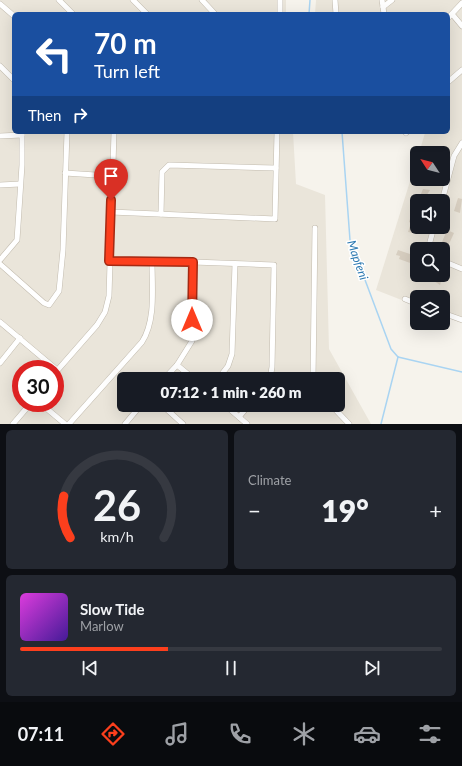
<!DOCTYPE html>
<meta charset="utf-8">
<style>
body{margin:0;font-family:Lato,sans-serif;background:#242831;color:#f1f3f6;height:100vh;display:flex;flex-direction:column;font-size:15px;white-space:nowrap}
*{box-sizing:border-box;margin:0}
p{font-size:13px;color:#9ea1a6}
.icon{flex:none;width:22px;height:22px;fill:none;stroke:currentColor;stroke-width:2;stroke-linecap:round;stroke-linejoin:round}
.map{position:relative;height:424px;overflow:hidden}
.drawer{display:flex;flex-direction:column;gap:6px;padding:6px;background:#0d0f14;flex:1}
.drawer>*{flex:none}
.hud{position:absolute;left:12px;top:12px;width:438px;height:122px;border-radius:6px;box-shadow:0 4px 16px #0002;background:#1a4fa0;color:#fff;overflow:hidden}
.needle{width:26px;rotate:306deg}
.buttons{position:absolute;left:410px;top:146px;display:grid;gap:8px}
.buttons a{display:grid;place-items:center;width:40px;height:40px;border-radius:6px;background:#171b24;box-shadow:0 4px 16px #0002;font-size:20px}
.speed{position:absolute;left:12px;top:360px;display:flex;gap:8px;font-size:20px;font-weight:700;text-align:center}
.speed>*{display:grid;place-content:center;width:52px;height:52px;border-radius:50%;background:#171b24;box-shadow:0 4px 16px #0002;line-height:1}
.speed .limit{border:6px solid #d22;background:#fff;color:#111}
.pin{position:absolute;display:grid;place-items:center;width:34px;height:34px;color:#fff;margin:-41px -17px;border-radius:50% 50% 50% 0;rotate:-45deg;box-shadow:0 0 4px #0007}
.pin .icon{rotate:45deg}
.me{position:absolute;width:44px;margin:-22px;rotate:0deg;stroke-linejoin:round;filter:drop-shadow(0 0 3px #0008)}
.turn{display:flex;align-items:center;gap:14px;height:84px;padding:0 16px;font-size:18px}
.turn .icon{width:52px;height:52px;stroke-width:2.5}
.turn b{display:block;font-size:28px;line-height:34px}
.then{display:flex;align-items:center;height:38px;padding:0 16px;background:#0003;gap:8px;font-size:15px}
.big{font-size:30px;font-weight:800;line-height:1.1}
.drawer .tile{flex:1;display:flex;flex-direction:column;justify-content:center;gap:6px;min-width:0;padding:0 14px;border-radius:6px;background:#242831}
.drawer .dial{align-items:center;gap:0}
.dial svg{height:104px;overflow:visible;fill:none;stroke:#363941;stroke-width:7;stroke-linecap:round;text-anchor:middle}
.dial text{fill:#f1f3f6;stroke:none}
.song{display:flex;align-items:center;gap:12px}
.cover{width:48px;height:48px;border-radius:6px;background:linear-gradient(135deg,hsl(300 70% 55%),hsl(260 70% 35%))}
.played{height:4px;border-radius:2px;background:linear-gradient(90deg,#fc3f1d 35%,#363941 35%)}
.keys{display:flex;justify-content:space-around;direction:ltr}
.heat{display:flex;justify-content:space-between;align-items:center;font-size:22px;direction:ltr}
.drawer .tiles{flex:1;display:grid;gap:6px;grid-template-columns:1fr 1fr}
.tile:last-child{grid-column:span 2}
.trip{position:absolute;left:117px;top:372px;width:228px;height:40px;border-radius:6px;background:#171b24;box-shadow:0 4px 16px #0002;font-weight:800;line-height:40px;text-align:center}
.dock{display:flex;height:64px;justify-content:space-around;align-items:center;background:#090b0e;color:#9ea1a6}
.dock .icon{width:28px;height:28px}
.dock .active{color:#fc3f1d}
.dock b{font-size:18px;color:#f1f3f6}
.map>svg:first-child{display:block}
</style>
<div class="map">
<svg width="462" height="424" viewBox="0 0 462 424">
<rect width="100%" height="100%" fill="#f6f3ec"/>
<g fill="#eae5da" fill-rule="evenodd">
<path d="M0 0H286V14H14V132H293L296 184 325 195 329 349 371 424H0ZM21 369H55V403H21ZM124 379H338V405H124Z"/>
<path d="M316 0H462V323L443 316V297H417V306L376 290 417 159V179H443V153H419L425 133 424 132H448V14H315ZM417 201H443V227H417ZM417 249H443V275H417Z"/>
</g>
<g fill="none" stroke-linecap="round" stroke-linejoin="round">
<g stroke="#a9d4f2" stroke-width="1.5">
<polyline points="309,14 310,0"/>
<polyline points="342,132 350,240 391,349 398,357"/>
<polyline points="398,357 462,372"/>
<polyline points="381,424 398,357"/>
</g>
</g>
<g fill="#d8cfc1">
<polygon points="423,189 430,190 423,201 418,201"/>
<polygon points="458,198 462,199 460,213 454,211"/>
<polygon points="411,216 417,219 413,233 408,232 411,223 409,222"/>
<polygon points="447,230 454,233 449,244 442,242"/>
<polygon points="398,250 416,256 413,264 399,259 400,256 396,255"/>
<polygon points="426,275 443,275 440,285 434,281 425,279"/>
</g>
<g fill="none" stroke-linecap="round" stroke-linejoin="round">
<defs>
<g id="minor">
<polyline points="59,0 73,14"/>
<polyline points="133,0 147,14"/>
<polyline points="202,0 215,14"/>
<polyline points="335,0 336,14"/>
<polyline points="382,0 384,14"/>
<polyline points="0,4 14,16"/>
<polyline points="383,7 392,0"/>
<polyline points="280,14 280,0"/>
<polyline points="452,14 462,26"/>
<polyline points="448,18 462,3"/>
<polyline points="0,66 14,80"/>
<polyline points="448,82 462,70"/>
<polyline points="405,132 406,133"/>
<polyline points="0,136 22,135"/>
<polyline points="65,173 111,176"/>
<polyline points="0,185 20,184"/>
<polyline points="442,201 454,156 462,143"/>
<polyline points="111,212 275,219 277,132"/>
<polyline points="161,214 162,172 169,165 276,168"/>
<polyline points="428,249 434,227"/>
<polyline points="0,260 17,240 22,165 22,132"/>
<polyline points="109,261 193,262 274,265 272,367 270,379"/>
<polyline points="443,261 462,269"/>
<polyline points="0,264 44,303 49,305 59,291 63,250 67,132"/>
<polyline points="405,299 417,304"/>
<polyline points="443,313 462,320"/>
<polyline points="0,322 57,370"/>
<polyline points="0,363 20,338"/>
<polyline points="177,365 194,379"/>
<polyline points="55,373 97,325 105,312 109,296 114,132"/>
<polyline points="164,379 177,365 192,341 193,262"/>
<polyline points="218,379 228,366 232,354 235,264"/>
<polyline points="313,379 315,228"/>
<polyline points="40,403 65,424"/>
<polyline points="162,405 183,424"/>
<polyline points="225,405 247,424"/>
<polyline points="331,405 349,424"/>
<polyline points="239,417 249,405"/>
<polyline points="13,424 31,403"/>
<path d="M69 424 142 342C156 320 152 288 152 261"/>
<polyline points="125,424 141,405"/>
</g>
</defs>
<use href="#minor" stroke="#c2bbae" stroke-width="6"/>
<use href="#minor" stroke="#fff" stroke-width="5"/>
</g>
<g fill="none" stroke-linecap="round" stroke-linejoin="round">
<defs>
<polyline id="route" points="111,200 109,261 193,262 192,320"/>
</defs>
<use href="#route" stroke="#a42913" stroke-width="10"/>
<use href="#route" stroke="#fc3f1d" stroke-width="7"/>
</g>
<g text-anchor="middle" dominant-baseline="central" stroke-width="3" stroke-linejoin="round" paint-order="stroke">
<g font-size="12" font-style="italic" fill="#2e7ab2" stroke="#fff">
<text transform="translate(358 260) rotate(71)">Mapfeni</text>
</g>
</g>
</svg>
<div class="buttons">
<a><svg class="needle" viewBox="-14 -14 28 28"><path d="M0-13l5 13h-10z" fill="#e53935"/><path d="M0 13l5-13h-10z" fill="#9ea1a6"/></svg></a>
<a><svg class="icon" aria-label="sound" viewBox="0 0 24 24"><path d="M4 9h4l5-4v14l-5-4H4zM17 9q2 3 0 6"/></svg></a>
<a><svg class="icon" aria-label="search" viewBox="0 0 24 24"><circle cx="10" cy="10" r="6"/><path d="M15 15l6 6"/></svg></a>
<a><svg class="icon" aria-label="layers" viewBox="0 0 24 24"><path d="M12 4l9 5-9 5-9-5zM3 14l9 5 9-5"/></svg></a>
</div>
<div class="speed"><div class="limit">30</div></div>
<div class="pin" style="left:111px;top:200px;background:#d93025"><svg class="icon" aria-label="arrive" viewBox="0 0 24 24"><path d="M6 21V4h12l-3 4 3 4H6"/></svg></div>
<svg class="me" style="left:192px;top:320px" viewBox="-20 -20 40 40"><circle r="19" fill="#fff"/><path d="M0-13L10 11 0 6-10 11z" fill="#fc3f1d"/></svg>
<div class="trip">07:12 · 1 min · 260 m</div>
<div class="hud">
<div class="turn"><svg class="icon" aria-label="left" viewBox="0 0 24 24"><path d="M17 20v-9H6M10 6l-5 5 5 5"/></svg><div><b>70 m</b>Turn left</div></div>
<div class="then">Then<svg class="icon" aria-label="right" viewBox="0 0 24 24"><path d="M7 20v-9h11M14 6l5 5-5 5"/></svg></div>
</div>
</div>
<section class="drawer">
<div class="tiles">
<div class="tile dial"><svg viewBox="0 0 100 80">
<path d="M14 69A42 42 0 1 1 86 69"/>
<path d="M14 69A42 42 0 0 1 9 37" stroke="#fc3f1d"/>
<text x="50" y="56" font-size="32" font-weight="700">26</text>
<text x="50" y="72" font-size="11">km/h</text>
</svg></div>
<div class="tile"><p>Climate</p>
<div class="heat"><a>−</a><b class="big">19°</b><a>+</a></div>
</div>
<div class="tile">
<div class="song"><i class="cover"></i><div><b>Slow Tide</b><p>Marlow</p></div></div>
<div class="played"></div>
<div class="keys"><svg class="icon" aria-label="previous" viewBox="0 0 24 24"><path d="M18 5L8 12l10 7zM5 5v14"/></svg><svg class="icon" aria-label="pause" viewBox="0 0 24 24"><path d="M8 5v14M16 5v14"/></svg><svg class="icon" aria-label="next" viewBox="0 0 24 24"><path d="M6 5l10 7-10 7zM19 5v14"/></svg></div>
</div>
</div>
</section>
<nav class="dock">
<b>07:11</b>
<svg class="icon active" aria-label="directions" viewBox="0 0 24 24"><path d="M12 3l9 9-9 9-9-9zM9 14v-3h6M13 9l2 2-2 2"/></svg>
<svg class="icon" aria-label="music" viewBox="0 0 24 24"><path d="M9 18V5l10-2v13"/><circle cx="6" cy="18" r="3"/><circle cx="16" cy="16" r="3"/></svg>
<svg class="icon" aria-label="phone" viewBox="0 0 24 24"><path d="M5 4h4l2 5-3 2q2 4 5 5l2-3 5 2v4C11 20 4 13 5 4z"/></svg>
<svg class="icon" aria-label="climate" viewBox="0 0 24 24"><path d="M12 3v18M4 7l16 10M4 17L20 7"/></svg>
<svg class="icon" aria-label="car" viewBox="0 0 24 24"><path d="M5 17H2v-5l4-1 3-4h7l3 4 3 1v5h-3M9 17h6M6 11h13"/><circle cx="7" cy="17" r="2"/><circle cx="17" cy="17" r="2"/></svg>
<svg class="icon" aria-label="filters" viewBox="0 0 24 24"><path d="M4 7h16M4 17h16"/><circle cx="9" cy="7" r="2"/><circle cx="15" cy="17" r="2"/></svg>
</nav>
